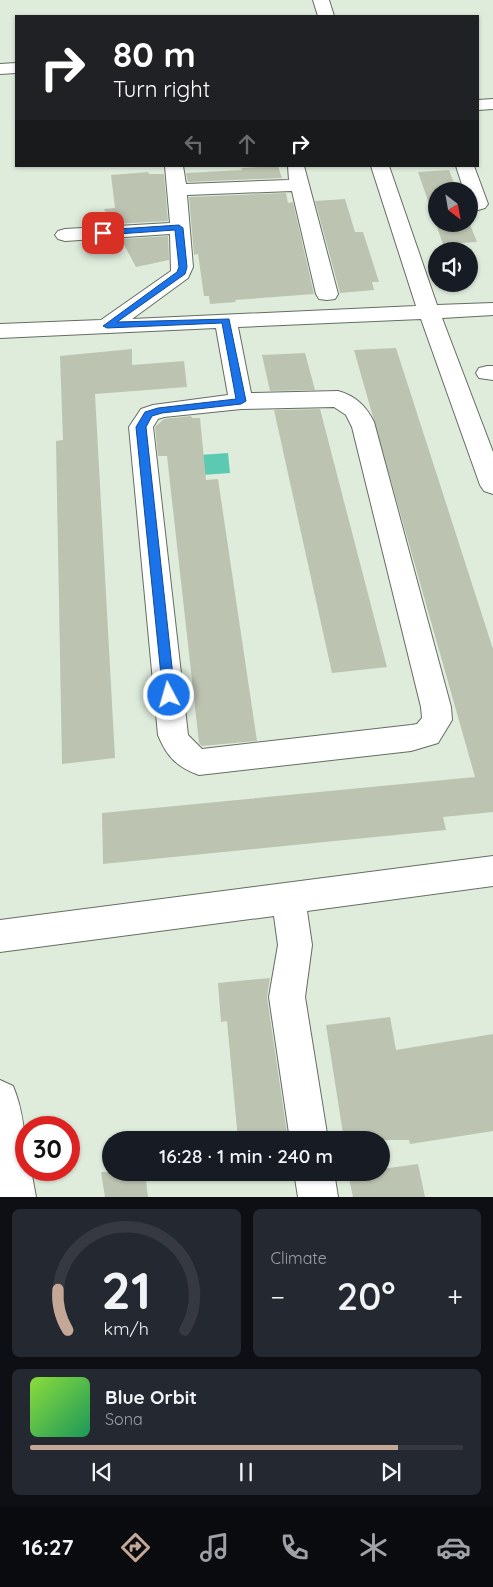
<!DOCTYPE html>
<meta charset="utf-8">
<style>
body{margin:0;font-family:Quicksand,sans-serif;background:#242831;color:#f1f3f6;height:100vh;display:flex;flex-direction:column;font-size:19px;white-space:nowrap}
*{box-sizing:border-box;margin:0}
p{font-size:16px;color:#9ea1a6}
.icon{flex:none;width:28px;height:28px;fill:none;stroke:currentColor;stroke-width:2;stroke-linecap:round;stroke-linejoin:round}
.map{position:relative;height:1197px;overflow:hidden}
.sheet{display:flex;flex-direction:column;gap:12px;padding:12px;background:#0d0f14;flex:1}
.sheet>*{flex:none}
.guide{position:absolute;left:15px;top:15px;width:464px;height:152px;border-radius:0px;box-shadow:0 1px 4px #0004;background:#202124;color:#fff;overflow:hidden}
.needle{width:32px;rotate:149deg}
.tools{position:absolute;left:428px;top:182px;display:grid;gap:10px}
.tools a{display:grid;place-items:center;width:50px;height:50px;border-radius:50%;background:#171b24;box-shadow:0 1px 4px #0004;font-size:25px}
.speed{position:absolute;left:15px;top:1116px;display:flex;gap:10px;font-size:25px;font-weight:700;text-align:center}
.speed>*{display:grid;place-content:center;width:65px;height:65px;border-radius:50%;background:#171b24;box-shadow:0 1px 4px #0004;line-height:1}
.speed .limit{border:8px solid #d22;background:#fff;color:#111}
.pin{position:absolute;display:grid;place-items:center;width:42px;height:42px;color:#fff;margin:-21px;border-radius:10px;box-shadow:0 2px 8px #0006}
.me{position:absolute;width:55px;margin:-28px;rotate:354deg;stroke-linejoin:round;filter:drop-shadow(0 0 4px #0008)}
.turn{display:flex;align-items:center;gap:18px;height:105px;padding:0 15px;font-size:22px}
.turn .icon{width:65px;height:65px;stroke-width:2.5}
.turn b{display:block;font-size:35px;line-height:42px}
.lanes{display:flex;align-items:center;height:48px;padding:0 15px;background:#0003;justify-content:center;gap:25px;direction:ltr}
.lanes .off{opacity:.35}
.big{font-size:38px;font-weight:600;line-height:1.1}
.sheet .card{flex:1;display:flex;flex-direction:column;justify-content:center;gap:8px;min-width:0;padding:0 18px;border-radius:8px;background:#242831}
.sheet .dial{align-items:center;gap:0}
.dial svg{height:130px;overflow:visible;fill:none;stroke:#363941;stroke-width:7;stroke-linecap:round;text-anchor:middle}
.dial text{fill:#f1f3f6;stroke:none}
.song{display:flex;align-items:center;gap:15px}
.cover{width:60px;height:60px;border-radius:8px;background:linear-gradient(135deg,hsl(90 70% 55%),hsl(150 70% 35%))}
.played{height:5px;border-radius:2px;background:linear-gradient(90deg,#c5a797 85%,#363941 85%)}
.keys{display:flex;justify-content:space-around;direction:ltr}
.heat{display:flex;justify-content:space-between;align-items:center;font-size:28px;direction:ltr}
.sheet .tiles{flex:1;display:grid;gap:12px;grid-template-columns:1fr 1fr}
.card:last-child{grid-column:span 2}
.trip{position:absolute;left:102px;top:1131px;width:288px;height:50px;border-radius:25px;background:#171b24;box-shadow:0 1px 4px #0004;font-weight:600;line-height:50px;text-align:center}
.tabs{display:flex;height:80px;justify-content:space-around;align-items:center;background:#090b0e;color:#9ea1a6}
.tabs .icon{width:35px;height:35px}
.tabs .current{color:#c5a797}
.tabs b{font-size:22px;color:#f1f3f6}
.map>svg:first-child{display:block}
</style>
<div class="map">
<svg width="493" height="1197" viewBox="0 0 493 1197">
<rect width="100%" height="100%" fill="#dfecdc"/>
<polygon fill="#5cc9b2" points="228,453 230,473 188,476 186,456"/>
<g fill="#bdc3b1">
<polygon points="278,166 282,178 188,182 186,173 242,170 241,168"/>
<polygon points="449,170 457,191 436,191 436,224 469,224 469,222 477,242 443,244 418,172"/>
<polygon points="148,172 149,174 164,174 168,221 113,224 104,209 115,208 111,175"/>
<polygon points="286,193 288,203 293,202 314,294 235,300 236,302 210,304 209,296 204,296 198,254 194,255 189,197"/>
<polygon points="345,199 355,232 363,232 379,282 372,282 374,290 340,293 315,201"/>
<polygon points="168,236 169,260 136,267 121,239"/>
<polygon points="396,348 493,649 493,812 443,817 446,830 103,864 102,813 475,777 354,350"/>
<polygon points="132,349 132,365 184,361 187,387 95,394 115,758 62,764 56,441 63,440 60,356"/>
<polygon points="305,353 315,390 270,391 262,355"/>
<polygon points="320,409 387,667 332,673 274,410"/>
<polygon points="191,416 192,418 200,418 206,480 218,479 257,741 202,746 199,743 167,456 158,456 155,427 164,419"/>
<polygon points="270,978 267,997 288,1140 238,1140 227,1021 221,1022 218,983"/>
<polygon points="390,1017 396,1050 493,1034 493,1131 410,1144 409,1140 344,1140 326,1025"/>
<polygon points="418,1164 425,1197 353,1197 348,1174 381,1172 381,1169"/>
<polygon points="101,1172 145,1172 148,1197 105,1197"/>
</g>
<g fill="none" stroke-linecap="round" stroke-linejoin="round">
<defs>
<g id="street">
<polygon points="313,0 329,0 334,16 318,16"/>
<polygon points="16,63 16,73 0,74 0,64"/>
<polygon points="493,99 493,109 478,110 478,100"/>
<path d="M165 166H183L186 184 289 180 288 166H304L338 294 335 299 327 300 319 299 316 294 292 191 187 195 193 267 188 278 132 319 416 306 371 166H389L437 305 493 303V315L442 318 493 452V494L484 491 480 485 421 319 238 327 251 393 338 391C356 396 366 406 374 422L451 707 452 720 438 743 411 751 199 775C177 767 167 757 158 735L129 427 141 409 153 405 228 395 216 328 0 338V324L101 320 171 271 170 234 65 241 58 239 55 235 58 231 65 229 170 223ZM334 407 346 415 352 427 421 707 422 718 417 724 411 725 202 749 188 735 153 427 158 419 164 417 241 409Z"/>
<polygon points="456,166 474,166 488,204 485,208 478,210 471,208 469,205 469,191 464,191"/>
<polygon points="487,366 493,366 493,380 479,378 476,373 479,368"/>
<polygon points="493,856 493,886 307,911 312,945 305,997 328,1140 290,1140 269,997 278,945 274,916 0,952 0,920"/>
<path d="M0 1080 13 1086C24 1112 26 1141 26 1170H31L36 1197H0Z"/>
<polygon points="294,1172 334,1172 338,1197 298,1197"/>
</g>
</defs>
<use href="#street" stroke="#636e61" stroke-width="2"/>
<use href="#street" fill="#fff" fill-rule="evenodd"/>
</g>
<polygon fill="#1a73e8" stroke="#114b97" points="179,225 183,228 187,267 185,274 117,322 229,319 246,401 241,404 162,413 152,416 146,427 175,695 173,699 165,699 163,695 136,427 145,412 158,408 236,399 222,323 107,328 103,326 177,272 179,267 175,230 103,235 99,233 103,230"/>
</svg>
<div class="tools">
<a><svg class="needle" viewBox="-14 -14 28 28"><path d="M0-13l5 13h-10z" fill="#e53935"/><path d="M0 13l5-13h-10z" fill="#9ea1a6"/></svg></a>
<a><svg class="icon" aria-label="sound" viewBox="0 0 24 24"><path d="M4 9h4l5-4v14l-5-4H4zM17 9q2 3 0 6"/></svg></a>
</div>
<div class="speed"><div class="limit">30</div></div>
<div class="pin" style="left:103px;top:233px;background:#d93025"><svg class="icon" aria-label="arrive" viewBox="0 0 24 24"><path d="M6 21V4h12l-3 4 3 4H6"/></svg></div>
<svg class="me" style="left:169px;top:695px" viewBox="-20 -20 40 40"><circle r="17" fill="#1a73e8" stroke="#fff" stroke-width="3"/><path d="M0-11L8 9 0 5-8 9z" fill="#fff"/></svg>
<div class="trip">16:28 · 1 min · 240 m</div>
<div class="guide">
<div class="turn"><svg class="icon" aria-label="right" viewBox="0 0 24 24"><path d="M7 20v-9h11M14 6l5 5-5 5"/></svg><div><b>80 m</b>Turn right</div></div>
<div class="lanes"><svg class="icon off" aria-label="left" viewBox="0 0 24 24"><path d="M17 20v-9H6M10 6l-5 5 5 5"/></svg><svg class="icon off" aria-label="ahead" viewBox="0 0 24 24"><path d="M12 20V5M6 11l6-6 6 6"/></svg><svg class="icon" aria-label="right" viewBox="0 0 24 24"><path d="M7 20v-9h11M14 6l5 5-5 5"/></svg></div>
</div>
</div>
<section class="sheet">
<div class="tiles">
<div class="card dial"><svg viewBox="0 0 100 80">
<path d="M14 69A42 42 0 1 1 86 69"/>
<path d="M14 69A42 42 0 0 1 8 44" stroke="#c5a797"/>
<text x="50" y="56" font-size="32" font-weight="700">21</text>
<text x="50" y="72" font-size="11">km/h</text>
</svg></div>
<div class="card"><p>Climate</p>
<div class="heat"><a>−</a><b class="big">20°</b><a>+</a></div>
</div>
<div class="card">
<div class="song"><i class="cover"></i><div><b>Blue Orbit</b><p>Sona</p></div></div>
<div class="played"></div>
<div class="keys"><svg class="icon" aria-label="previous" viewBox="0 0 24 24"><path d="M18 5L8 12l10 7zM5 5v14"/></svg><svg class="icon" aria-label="pause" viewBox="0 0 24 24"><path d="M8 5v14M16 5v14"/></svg><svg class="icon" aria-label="next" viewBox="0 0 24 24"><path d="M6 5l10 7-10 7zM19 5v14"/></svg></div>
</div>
</div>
</section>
<nav class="tabs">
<b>16:27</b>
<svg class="icon current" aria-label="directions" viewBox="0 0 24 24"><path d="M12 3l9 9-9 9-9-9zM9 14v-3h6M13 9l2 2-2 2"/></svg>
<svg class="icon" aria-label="music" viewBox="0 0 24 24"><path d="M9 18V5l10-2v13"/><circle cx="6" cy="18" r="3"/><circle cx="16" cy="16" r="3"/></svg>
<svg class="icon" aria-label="phone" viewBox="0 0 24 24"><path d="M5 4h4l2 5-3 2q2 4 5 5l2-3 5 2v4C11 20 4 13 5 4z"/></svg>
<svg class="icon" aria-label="climate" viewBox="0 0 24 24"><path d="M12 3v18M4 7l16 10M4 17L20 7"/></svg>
<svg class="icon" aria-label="car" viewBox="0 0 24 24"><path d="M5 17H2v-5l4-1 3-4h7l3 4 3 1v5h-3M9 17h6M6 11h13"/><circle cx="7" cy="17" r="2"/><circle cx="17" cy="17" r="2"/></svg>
</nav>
